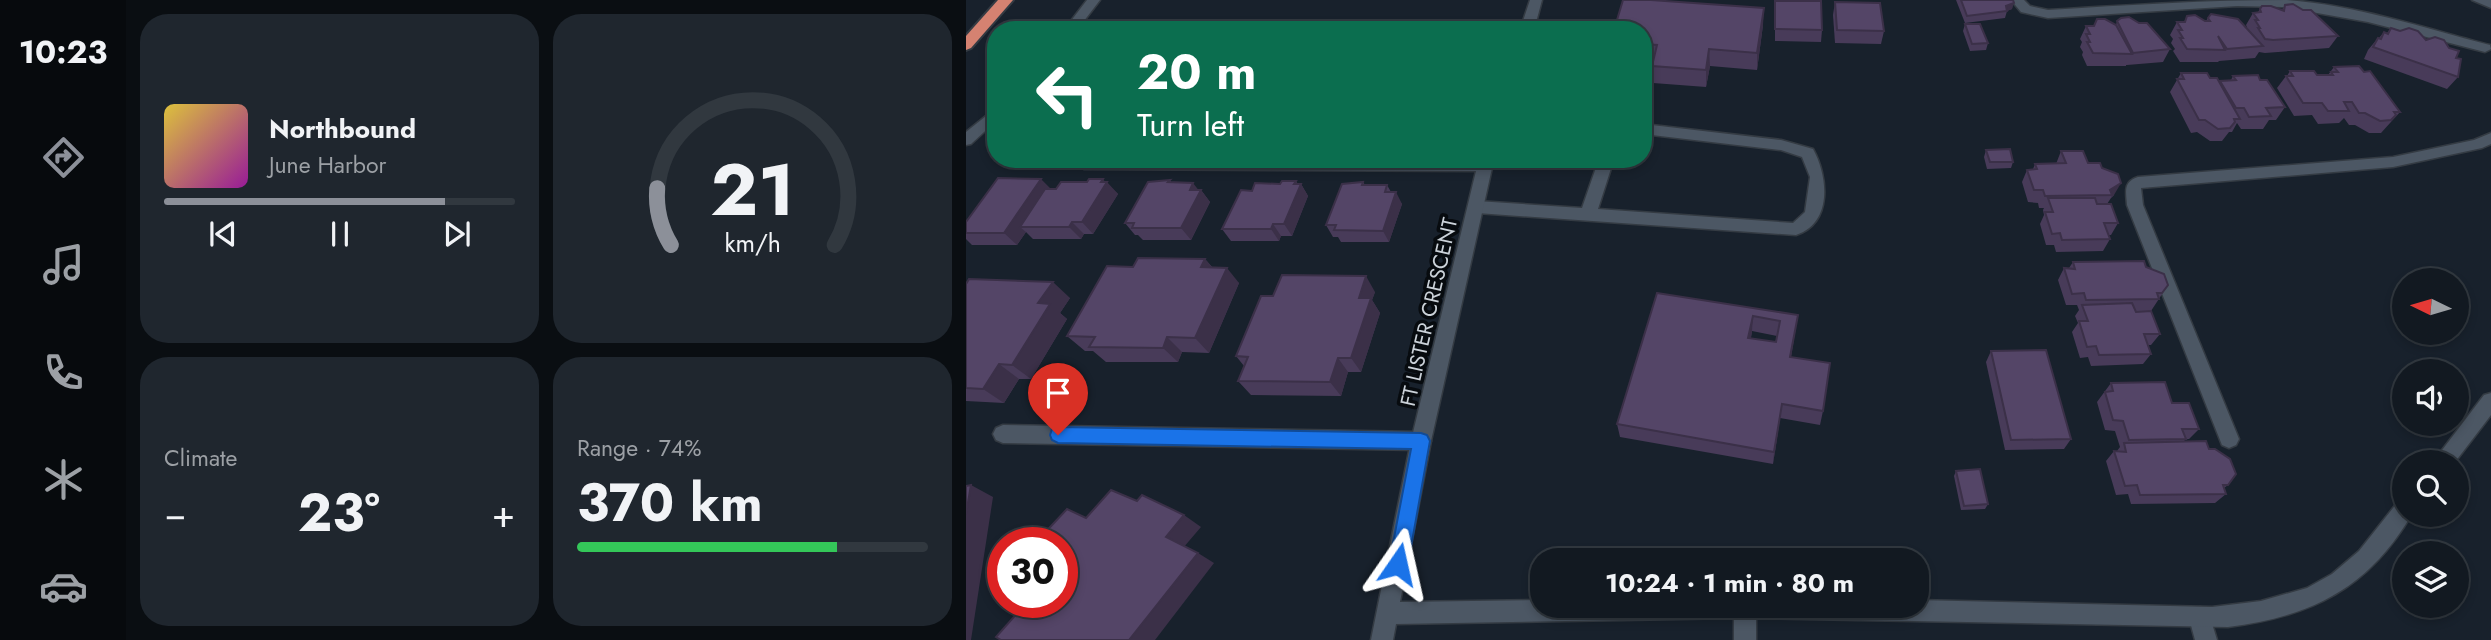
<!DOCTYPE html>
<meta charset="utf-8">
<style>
body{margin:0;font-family:Jost,sans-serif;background:#1f262e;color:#f1f3f6;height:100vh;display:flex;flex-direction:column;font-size:26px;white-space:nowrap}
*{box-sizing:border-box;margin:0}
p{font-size:23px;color:#9ca0a5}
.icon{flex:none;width:38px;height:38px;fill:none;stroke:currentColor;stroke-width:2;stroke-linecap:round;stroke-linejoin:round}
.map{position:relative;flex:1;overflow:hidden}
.panel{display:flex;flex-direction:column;gap:14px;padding:14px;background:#0a0e12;width:840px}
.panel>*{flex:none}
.hud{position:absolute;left:21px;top:21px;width:665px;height:147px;border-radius:28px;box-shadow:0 4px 10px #0003,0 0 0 2px #31383f;background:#0b6e4f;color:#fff;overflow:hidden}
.needle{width:46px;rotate:275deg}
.tools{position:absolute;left:1426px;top:268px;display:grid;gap:14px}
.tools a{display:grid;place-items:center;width:77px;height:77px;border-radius:50%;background:#121921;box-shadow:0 4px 10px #0003,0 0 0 2px #31383f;font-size:35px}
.speed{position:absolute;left:21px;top:527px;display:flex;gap:14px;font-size:35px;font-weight:700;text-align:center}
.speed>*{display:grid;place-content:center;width:91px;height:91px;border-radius:50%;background:#121921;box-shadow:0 4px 10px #0003,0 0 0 2px #31383f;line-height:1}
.speed .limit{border:10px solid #d22;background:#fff;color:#111}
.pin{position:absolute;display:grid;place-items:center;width:60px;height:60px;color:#fff;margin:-72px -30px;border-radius:50% 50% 50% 0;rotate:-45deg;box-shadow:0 0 7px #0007}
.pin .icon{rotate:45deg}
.me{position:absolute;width:77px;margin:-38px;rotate:11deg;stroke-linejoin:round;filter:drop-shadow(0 0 5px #0008)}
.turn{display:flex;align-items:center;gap:24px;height:147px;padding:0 35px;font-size:32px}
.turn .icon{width:91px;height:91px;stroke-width:2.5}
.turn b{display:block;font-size:49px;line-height:60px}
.big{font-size:52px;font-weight:700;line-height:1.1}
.panel .tile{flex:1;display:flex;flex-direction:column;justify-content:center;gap:10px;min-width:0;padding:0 24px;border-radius:28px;background:#1f262e}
.panel .dial{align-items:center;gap:0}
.dial svg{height:182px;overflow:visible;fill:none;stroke:#31383f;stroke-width:7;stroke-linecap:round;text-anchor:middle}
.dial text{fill:#f1f3f6;stroke:none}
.song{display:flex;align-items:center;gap:21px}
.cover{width:84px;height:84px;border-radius:10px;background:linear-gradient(135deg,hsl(50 70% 55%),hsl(300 70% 35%))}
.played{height:7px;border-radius:4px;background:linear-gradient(90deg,#8c9099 80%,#31383f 80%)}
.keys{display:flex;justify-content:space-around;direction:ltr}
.heat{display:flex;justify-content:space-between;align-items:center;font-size:38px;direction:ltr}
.charge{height:10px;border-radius:5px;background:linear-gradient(90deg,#34c759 74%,#31383f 0)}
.panel .tiles{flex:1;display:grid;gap:14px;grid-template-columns:repeat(2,1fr)}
.trip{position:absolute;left:564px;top:548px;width:399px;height:70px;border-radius:28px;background:#121921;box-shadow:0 4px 10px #0003,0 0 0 2px #31383f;font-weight:700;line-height:70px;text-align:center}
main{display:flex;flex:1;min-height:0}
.tabs{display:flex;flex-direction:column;width:126px;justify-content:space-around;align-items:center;background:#070a0d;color:#9ca0a5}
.tabs .icon{width:49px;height:49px}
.tabs .on{color:#8c9099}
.tabs b{font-size:32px;color:#f1f3f6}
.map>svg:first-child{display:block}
</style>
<main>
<nav class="tabs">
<b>10:23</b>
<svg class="icon on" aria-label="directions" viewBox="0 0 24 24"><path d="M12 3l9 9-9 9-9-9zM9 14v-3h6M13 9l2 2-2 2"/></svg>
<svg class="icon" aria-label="music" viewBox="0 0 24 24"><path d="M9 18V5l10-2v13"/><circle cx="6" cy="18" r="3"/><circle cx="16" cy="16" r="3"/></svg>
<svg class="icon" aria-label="phone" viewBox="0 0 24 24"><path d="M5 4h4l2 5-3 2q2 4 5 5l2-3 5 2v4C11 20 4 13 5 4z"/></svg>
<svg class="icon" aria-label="climate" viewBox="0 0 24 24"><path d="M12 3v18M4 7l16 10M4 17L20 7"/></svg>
<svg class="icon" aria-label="car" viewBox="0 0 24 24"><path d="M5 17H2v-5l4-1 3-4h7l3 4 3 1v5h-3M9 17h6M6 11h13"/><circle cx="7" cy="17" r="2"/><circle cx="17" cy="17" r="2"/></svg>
</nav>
<section class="panel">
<div class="tiles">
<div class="tile">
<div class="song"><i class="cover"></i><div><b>Northbound</b><p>June Harbor</p></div></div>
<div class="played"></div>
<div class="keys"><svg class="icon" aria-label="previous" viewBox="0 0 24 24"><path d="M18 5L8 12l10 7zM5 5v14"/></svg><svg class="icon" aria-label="pause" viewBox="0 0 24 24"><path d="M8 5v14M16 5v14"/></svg><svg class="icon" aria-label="next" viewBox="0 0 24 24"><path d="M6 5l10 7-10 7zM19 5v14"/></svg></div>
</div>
<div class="tile dial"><svg viewBox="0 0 100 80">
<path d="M14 69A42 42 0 1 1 86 69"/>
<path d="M14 69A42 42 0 0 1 8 44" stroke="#8c9099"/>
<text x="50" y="56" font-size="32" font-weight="700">21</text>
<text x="50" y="72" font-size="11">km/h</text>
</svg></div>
<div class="tile"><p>Climate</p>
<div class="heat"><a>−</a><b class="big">23°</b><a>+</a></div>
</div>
<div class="tile"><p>Range · 74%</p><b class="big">370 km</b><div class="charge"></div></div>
</div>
</section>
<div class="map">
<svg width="1525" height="640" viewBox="0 0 1525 640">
<rect width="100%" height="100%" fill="#18212c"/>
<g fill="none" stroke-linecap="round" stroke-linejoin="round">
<defs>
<g id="service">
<polygon points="121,0 134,0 111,30 98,30"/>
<polygon points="30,108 30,121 5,144 0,145 0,132"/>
<path d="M677 124 815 140 847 149C862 176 867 223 830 235L511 213 503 207 511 201 616 208 633 159H648L632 209 827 223 839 212 844 177 836 157 815 150 677 134Z"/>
<polygon points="37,425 455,432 462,435 465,441 462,447 455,450 37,443 30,440 27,434 30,428"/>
<polygon points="1234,607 1242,610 1251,640 1229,640 1223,618 1226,610"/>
</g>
<g id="minor">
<polygon points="564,0 576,0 568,30 554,30"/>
<path d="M1045 0H1058L1064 6 1082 10C1161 5 1242 0 1321 0 1389 5 1458 28 1524 45L1525 49 1519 52 1402 22 1317 7 1271 6 1082 18 1055 12Z"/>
<polygon points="1506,0 1525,0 1525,8"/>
<path d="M1525 133V144L1516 148 1427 167 1175 188 1177 205 1273 439 1270 445 1263 448 1256 445 1161 205C1160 191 1157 182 1172 177L1427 157 1508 140Z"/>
<path d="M249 159H528L465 441 434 602 576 600V606H950V600L1246 607 1295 601 1341 588 1366 574 1393 551 1431 503 1438 501V514H1446C1402 589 1346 616 1262 627L790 618V640H768V618L430 624 427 640H405L445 441 510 171 118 169 110 164 116 159Z"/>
<polygon points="1525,393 1525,415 1489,462 1467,462 1518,395"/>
</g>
<polygon id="trunk" points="32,0 47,0 5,48 0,50 0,36"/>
</defs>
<use href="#service" stroke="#343b43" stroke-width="3"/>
<use href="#minor" stroke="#343b43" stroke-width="3"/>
<use href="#trunk" stroke="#343b43" stroke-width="4"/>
<use href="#service" fill="#4c5764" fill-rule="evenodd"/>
<use href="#minor" fill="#4c5764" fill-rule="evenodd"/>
<use href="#trunk" fill="#d58271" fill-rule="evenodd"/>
</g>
<g fill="#483b59" fill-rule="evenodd">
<polygon points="990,0 1047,0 1046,9 1041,11 1039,18 999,23"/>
<polygon points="809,1 856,30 855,42 809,41"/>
<polygon points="869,2 918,31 915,44 869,43 867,15"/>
<polygon points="1319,5 1372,36 1363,48 1299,53 1293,52 1289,58 1253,61 1252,62 1214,62 1207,51 1209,49 1205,43 1207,39 1204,35 1211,22 1218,22 1221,16 1239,21 1240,21 1242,18 1282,30 1280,25 1287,13 1292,12 1296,6 1316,10"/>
<polygon points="1151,21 1204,49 1197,62 1161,65 1160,65 1160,66 1121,66 1116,55 1117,52 1114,47 1116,42 1114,39 1120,26 1150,25"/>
<polygon points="999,24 1022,43 1020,50 1004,51 997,31"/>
<polygon points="797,25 791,70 744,66 740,87 687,83 686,66 686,62 677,61 677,30"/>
<polygon points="1425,28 1460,40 1490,58 1492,77 1481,89 1398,59 1402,50 1412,38 1413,38 1418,32 1421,33"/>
<polygon points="1368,67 1398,72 1434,112 1415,133 1403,133 1389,125 1383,125 1378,118 1373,123 1352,124 1346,115 1328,116 1311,88 1320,76 1321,76 1324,71 1351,75 1362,75"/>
<polygon points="1215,73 1244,78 1253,83 1254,81 1265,80 1267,76 1294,80 1319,107 1310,120 1303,120 1297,129 1275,129 1271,123 1266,132 1263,132 1256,141 1244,141 1231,132 1225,133 1204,92"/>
<polygon points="1020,150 1047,162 1045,168 1021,169 1018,157"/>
<polygon points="1095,151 1122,163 1148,195 1145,198 1141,204 1152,223 1145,235 1142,235 1144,239 1137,251 1090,252 1088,245 1080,245 1074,224 1078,215 1077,210 1078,208 1073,208 1072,203 1062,202 1056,182 1061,170 1067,169 1069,164 1090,164"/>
<polygon points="204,180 206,183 235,190 244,202 225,240 177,240 172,235 169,235 159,223"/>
<polygon points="330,181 332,184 335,184 342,196 326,236 315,236 313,241 265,241 256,229 286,191"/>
<polygon points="139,182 152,194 127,234 118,234 115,239 67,239 60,232 51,245 6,245 0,239 0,222 90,189"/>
<polygon points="397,182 399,185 421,185 425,192 436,204 423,242 375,242 372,237 367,237 360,225"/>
<polygon points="239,259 247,268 273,283 243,353 216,352 212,362 140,362 127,351 119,351 101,336 167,267"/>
<polygon points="1107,262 1180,267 1202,285 1185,311 1169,311 1194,334 1185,345 1182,345 1185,354 1177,364 1125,366 1122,357 1114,358 1106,332 1112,323 1109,316 1113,310 1111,305 1100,305 1092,280 1098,268 1103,268"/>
<polygon points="0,284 104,298 94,313 101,319 65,379 53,379 38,403 0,401"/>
<polygon points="409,292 406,300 414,313 395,372 382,372 375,396 285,395 272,381 278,366 270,356 307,296"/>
<path d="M691 293 832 315 825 357 857 411 854 425 814 418 807 464 654 437 651 424ZM786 331 811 336 810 342 785 338Z"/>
<polygon points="1025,351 1105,439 1098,449 1039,450 1020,362"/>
<polygon points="1145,383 1206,403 1233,429 1223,439 1220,439 1217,442 1262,485 1258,488 1260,494 1249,503 1165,504 1162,494 1150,495 1140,461 1148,451 1151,451 1154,447 1149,431 1139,430 1131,402"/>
<polygon points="990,471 1022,504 1019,509 995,510 988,476"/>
</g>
<g fill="#3b3048">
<polygon points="1048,3 1046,9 1041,11 1040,6"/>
<polygon points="798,8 797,25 791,70 791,53"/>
<polygon points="743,49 744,66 740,87 740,70"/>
<polygon points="75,179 87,191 54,227 60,232 51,245 38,233"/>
<polygon points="137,179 140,183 141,182 152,194 127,234 116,222"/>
<polygon points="330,181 333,187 335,184 342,196 326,236 318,224"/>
<polygon points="227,183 234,192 235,190 244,202 225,240 215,228 224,190"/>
<polygon points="1155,183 1148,195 1145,198 1146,195 1144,190"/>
<polygon points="430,192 436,204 423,242 417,231"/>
<polygon points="106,222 118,234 115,239 103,227"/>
<polygon points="307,224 315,236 313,241 305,229"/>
<polygon points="239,259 252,274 235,267"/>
<polygon points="261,268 273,283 243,353 229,338"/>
<polygon points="400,276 409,292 406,300 414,313 395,372 385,358 393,298"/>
<polygon points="87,282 104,298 94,313 101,319 65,379 46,365 72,303"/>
<polygon points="787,316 786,331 782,353 782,338"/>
<polygon points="201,337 216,352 212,362 197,348"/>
<polygon points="372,358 382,372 375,396 364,382"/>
<polygon points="33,364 53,379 38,403 17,389"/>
<polygon points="816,404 814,418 807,464 808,452"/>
<polygon points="5,485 27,497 5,640 0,640 0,514"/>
<polygon points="218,515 235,527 217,548 200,537"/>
<polygon points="232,553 248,563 189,640 163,640"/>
</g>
<g fill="#544567" stroke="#3b3048" stroke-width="2" fill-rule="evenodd">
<polygon points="657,0 685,0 798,8 791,53 743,49 740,70 686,66 691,45 677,44 677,30 648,30"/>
<polygon points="995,0 1047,0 1048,3 1040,6 1041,11 1001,16"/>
<polygon points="809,1 855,1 856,30 809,29"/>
<polygon points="869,2 914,3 918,31 871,30"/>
<polygon points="1327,4 1337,10 1345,10 1372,36 1307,40 1299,39 1292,28 1294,28 1289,20 1292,20 1287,13 1295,12 1294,9 1296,6 1305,6 1318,11 1319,5"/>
<polygon points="1245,14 1272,19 1297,46 1261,49 1252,36 1259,50 1221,49 1214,38 1217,38 1212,30 1216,30 1211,22 1219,22 1221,16 1229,15 1239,21 1244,21 1242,18"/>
<polygon points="1163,17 1173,23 1181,23 1204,49 1167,53 1151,21 1155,18"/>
<polygon points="1131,19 1139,19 1150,25 1166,54 1127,53 1121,42 1124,42 1120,34 1124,34 1120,26 1128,26"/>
<polygon points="999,24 1014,24 1022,43 1006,44"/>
<polygon points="1425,28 1434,31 1443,28 1452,31 1460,40 1469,37 1478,40 1483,48 1493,51 1490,58 1495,59 1492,77 1407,47 1412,38 1415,39 1418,32 1422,34"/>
<polygon points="1393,66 1398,72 1404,71 1434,112 1428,112 1430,115 1425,120 1414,121 1399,113 1393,113 1386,102 1378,102 1383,111 1362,111 1356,103 1337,103 1320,76 1327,76 1324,71 1348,71 1351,75 1367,75 1365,72 1372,72 1368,67"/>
<polygon points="1215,73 1241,73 1244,78 1251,78 1274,119 1268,119 1269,122 1264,128 1252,129 1239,120 1233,120 1211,79 1218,79"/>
<polygon points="1292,75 1294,80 1301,80 1319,107 1300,108 1305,116 1283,117 1278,108 1270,108 1254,81 1270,80 1267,76"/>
<polygon points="1044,149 1047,162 1024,162 1020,150"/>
<polygon points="1095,151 1117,151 1122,163 1134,163 1136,168 1152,174 1155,183 1144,190 1146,195 1079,196 1077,190 1068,190 1061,170 1071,169 1069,164 1100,163"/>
<polygon points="32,178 75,179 38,233 0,233 0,222"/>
<polygon points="123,179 137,179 135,182 141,182 116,222 106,222 103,227 54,227 79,189 90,189 95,182 121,182"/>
<polygon points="204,180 202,182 227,183 224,190 235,190 215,228 166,228 168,223 159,223 182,182"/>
<polygon points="316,181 330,181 328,184 335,184 318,224 307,224 305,229 256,229 275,190 286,191 289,183 314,184"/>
<polygon points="397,182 396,185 421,185 419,192 430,192 417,231 368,230 370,225 360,225 376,184"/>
<polygon points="1082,198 1129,198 1131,204 1145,204 1152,223 1138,223 1144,239 1096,240 1094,233 1086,234 1079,212 1087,212"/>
<polygon points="172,258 239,259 235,267 261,268 229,338 201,337 197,348 123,347 129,337 101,336 141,266 167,267"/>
<polygon points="1178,261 1180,267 1198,274 1202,285 1196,293 1191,293 1193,299 1120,300 1118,293 1106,294 1098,268 1109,269 1107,262"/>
<polygon points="316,275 400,276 393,298 405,298 385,358 372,358 364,382 272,381 282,357 270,356 295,296 307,296"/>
<polygon points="3,279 87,282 72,303 84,304 46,365 33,364 17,389 0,388 0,284"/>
<path d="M691 293 832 315 824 357 864 363 857 411 816 404 808 452 651 424ZM787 316 814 321 810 342 782 338Z"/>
<polygon points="1166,303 1170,312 1185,311 1194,334 1178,334 1185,354 1133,355 1130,346 1121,347 1113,321 1122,321 1116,305"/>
<polygon points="1080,350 1105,439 1045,440 1025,351"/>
<polygon points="1199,382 1206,403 1223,403 1233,429 1216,429 1220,439 1163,440 1157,421 1147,420 1139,392 1147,391 1145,383"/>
<polygon points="1240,441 1243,449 1249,449 1264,459 1270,474 1262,485 1257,485 1260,494 1174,495 1171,485 1159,486 1148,451 1160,452 1158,443"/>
<polygon points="1014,469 1022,504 998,506 990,471"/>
<polygon points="5,485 0,514 0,486"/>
<polygon points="145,490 171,501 176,495 218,515 200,537 232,553 163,640 35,640 30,637 61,602 96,602 96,542 76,542 72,540 101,509 120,518"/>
</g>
<polygon fill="#1a73e8" stroke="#114b97" stroke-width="2" points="92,427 455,433 461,435 464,441 442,564 439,571 432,574 425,571 423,564 445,449 92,443 86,440 84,435 86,429"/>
<g text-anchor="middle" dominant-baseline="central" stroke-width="7" stroke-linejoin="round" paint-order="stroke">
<g font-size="21" fill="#cbd2d9" stroke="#070b0f">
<text transform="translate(463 312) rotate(-77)">FT LISTER CRESCENT</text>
</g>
</g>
</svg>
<div class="tools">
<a><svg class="needle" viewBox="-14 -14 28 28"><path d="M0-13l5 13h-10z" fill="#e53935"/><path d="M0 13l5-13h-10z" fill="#9ca0a5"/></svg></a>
<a><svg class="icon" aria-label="sound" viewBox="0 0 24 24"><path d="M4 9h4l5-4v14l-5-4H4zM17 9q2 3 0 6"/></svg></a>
<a><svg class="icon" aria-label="search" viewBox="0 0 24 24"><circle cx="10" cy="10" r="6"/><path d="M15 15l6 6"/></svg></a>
<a><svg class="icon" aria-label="layers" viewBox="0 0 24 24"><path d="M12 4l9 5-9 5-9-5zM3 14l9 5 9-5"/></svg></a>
</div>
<div class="speed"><div class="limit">30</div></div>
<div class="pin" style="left:92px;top:435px;background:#d93025"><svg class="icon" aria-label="arrive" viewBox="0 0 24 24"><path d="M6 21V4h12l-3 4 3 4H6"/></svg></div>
<svg class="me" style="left:432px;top:564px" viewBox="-20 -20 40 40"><path d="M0-17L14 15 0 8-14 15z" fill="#1a73e8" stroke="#fff" stroke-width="4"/></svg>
<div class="trip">10:24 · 1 min · 80 m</div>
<div class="hud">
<div class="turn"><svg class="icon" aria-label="left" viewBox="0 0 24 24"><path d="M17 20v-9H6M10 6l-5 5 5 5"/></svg><div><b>20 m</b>Turn left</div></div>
</div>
</div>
</main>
